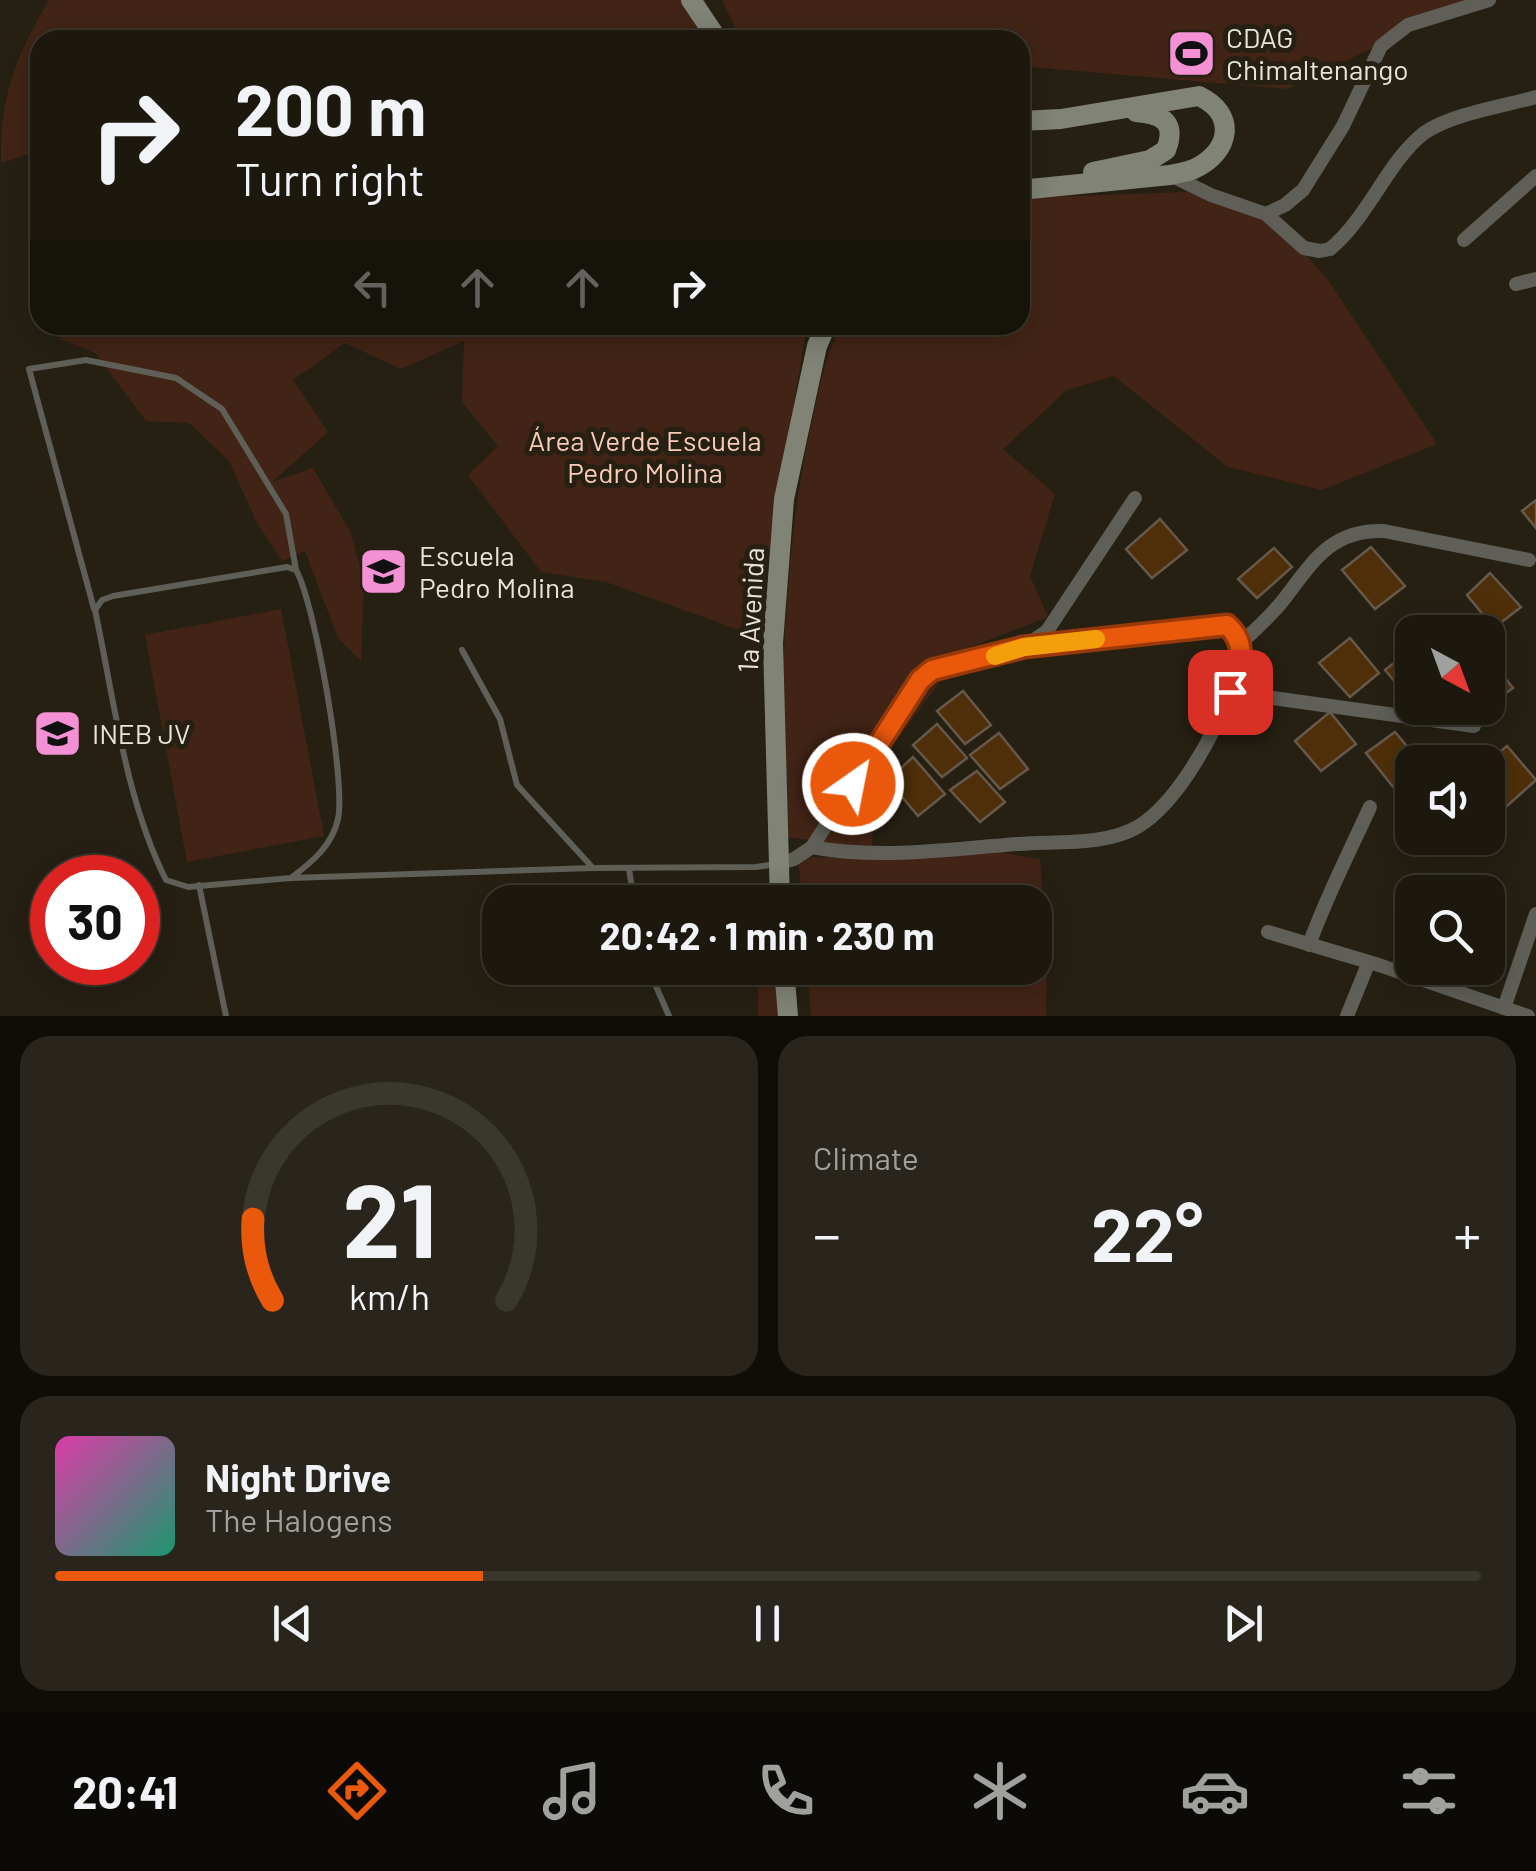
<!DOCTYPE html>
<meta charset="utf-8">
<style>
body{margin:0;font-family:Barlow,sans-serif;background:#29251c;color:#f1f3f6;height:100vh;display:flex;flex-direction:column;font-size:38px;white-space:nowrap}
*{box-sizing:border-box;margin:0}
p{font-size:32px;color:#a0a09e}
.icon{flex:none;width:55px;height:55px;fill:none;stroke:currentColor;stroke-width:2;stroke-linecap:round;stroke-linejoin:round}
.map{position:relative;height:1016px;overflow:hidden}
.drawer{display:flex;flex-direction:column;gap:20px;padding:20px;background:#0f0d08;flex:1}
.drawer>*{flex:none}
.banner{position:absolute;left:30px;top:30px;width:1000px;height:305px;border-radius:30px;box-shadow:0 5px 25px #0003,0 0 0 2px #3a372e;background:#1c180e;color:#f1f3f6;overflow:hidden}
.needle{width:65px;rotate:139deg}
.controls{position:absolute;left:1395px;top:615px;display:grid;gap:20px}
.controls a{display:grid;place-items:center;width:110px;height:110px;border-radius:20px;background:#1c180e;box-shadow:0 5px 25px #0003,0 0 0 2px #3a372e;font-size:50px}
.speed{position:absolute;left:30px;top:855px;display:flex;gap:20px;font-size:50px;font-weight:700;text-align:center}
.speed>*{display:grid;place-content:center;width:130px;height:130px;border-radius:50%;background:#1c180e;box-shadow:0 5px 25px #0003,0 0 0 2px #3a372e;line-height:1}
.speed .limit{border:15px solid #d22;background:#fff;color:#111}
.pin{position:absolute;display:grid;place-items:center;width:85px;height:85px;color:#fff;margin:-42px;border-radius:20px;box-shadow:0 5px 15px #0006}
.me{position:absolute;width:110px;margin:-55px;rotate:33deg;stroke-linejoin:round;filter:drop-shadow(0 0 8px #0008)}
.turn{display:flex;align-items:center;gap:35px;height:210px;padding:0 40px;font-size:45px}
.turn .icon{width:130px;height:130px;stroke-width:2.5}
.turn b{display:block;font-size:70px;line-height:85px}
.lanes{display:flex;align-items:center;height:95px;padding:0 40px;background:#0003;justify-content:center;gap:50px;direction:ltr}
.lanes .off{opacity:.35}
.big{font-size:75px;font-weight:700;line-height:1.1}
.drawer .tile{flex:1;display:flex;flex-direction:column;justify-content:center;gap:15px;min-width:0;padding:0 35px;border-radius:30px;background:#29251c}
.drawer .dial{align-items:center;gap:0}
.dial svg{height:260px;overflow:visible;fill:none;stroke:#3a372e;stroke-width:7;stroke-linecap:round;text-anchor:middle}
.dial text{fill:#f1f3f6;stroke:none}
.song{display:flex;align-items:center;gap:30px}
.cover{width:120px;height:120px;border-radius:15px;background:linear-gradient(135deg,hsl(320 70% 55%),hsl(160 70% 35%))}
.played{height:10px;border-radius:5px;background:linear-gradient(90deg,#ea580c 30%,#3a372e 30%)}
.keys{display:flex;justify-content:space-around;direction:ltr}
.heat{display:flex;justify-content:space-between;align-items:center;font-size:55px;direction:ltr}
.drawer .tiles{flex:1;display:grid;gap:20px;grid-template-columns:1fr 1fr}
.tile:last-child{grid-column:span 2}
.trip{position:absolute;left:482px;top:885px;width:570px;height:100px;border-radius:30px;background:#1c180e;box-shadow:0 5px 25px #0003,0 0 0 2px #3a372e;font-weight:700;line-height:100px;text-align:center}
.tabs{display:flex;height:160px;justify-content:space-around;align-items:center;background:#0b0a06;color:#a0a09e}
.tabs .icon{width:70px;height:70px}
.tabs .on{color:#ea580c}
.tabs b{font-size:45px;color:#f1f3f6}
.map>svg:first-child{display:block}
</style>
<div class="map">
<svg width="1536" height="1016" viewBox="0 0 1536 1016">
<rect width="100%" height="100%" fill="#262013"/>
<g fill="#412416">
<path d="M49 0H705L722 40H40V150L1 163C0 95 16 56 49 0Z"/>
<polygon points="722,0 1471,0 1288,89 1020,66 1020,40 741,40"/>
<path d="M1187 192 1264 206 1328 280 1437 444 1322 490 1228 467 1114 376 1067 390 1003 449 1055 494 1030 576 1048 617 965 649 876 767 872 848 778 836C783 699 781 561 811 426 819 391 824 357 842 325H1020V198Z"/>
<polygon points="57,325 807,325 756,636 606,582 541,572 468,475 498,446 462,402 464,341 401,369 345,343 293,380 328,432 272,482 313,468 350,531 364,580 361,661 338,638 305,551 282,561 257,523 229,461 189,423 146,421 95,353 60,339"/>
<polygon points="281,609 324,836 187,862 145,635"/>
<polygon points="984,850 1040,859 1047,965 1046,1016 811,1016 807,968 1035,968 1035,902 802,902 798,857 894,858"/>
<polygon points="758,968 791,968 797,1016 758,1016"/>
</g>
<g fill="#4e2f09" stroke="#66594c" stroke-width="2.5">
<polygon points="1536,500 1536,528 1522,511"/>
<polygon points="1160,519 1187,550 1152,578 1126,549"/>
<polygon points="1371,547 1405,586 1375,609 1342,570"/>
<polygon points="1274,548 1292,567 1257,598 1238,579"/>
<polygon points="1490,573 1521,607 1494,628 1467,595"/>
<polygon points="1350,638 1379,673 1350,697 1319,663"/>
<polygon points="1412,649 1412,702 1385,670"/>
<polygon points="1488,656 1513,688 1488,706"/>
<polygon points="963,691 991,725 965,744 937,711"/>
<polygon points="1330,712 1356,744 1321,771 1295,741"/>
<polygon points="937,724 967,758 942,777 913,745"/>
<polygon points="1395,732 1420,762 1412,762 1412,776 1394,788 1366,753"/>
<polygon points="999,733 1028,769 1000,789 970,755"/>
<polygon points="1507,746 1536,780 1507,806 1488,780 1487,762"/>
<polygon points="913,757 945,794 918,816 888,780"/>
<polygon points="977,771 1005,802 980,822 950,790"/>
</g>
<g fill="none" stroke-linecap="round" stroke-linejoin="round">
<g stroke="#5f5f58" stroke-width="6">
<polyline points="94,609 29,369 86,360 176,378 222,409 286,514 296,570"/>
<polyline points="462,650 500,719 517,785 593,868 756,867 777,864"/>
<polyline points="629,869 634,902"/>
<path d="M291 878C312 862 332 846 338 819 346 782 315 603 296 570L287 567 113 596 102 600 95 610C114 699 125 798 166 880L188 887 291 878 593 868"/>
<polyline points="199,885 226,1016"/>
<polyline points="648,968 669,1016"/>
</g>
<g stroke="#5f5f58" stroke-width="14">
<path d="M1170 175 1211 195 1266 214 1304 248 1320 251 1330 249C1368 218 1387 162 1424 133 1451 114 1504 106 1536 97"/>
<polyline points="1266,214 1285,205 1303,190 1343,126 1381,46 1408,25 1489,0"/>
<polyline points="1464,240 1536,176"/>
<polyline points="1516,284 1536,279"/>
<path d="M1240 644C1256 629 1272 615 1285 598 1313 561 1332 529 1384 531L1529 560"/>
<polyline points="1230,692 1474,726"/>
<path d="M812 847C881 860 949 849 1019 844 1055 841 1107 846 1139 826 1176 803 1210 742 1226 702 1237 675 1252 648 1227 625L1024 647"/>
<polyline points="777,864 794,859 812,847 920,680 932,670 1024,647 1047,631 1135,498"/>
<polyline points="1268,932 1379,965 1528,1016"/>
<path d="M1309 945C1326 897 1349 853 1370 807"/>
<polyline points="1504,1008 1536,914"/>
<polyline points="1347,1016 1368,964"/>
</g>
<g stroke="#828377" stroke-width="20">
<polyline points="691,0 718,40"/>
<path d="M1020 121 1061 119 1199 96C1237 114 1231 152 1194 169 1187 172 1178 173 1170 175L1020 190"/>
<path d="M1093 172 1150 160 1166 150C1177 122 1162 114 1136 112"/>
<polyline points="780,902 773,643 784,499 817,346 826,325"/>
<polyline points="784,968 788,1016"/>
</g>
</g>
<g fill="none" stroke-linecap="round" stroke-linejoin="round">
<defs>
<path id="route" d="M853 784 920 680 932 670 1024 647 1227 625C1249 645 1240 668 1230 692"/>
</defs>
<use href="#route" stroke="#983908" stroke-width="25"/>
<use href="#route" stroke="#ea580c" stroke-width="18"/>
<polyline stroke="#f59e0b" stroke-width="18" points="995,656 1024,647 1096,639"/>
</g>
<defs>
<symbol id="stadium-square" viewBox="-11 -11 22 22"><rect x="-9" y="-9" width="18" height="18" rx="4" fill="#f491d4" stroke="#262013"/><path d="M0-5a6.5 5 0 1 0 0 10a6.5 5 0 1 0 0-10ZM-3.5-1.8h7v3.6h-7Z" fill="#111"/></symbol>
<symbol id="school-square" viewBox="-11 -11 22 22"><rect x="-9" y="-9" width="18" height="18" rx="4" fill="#f491d4" stroke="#262013"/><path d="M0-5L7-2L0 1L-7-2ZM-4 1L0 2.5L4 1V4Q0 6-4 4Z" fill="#111"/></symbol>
</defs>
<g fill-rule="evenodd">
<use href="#stadium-square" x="1164" y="26" width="55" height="55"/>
<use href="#school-square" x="356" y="544" width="55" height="55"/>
<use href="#school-square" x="30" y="706" width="55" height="55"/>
</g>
<g text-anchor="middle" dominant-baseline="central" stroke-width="10" stroke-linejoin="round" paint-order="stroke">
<g font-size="28" fill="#e8e4db" stroke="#262013" text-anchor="start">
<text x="1226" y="37">CDAG<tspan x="1226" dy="32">Chimaltenango</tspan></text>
<text x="419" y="555">Escuela<tspan x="419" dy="32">Pedro Molina</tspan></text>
<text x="92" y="733">INEB JV</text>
</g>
<g font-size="28" fill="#f9ccb9" stroke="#262013">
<text x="645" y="440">Área Verde Escuela<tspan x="645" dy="32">Pedro Molina</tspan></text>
</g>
<g font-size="28" fill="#e8e4db" stroke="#262013">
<text transform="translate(750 610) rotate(-87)">1a Avenida</text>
</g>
</g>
</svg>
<div class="controls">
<a><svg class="needle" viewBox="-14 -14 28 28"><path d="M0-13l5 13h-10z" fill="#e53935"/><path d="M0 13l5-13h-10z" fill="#a0a09e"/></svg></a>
<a><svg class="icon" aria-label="sound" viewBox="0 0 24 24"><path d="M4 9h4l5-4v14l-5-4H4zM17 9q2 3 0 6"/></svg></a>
<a><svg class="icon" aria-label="search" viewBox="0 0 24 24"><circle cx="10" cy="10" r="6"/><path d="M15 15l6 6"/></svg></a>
</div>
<div class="speed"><div class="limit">30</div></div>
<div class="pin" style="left:1230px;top:692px;background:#d93025"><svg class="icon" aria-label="arrive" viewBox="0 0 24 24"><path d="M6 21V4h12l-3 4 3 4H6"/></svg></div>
<svg class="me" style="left:853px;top:784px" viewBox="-20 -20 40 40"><circle r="17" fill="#ea580c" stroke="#fff" stroke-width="3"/><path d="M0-11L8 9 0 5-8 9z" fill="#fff"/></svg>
<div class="trip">20:42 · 1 min · 230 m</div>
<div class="banner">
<div class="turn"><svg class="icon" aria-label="right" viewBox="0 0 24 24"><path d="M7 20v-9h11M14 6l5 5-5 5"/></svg><div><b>200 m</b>Turn right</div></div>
<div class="lanes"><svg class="icon off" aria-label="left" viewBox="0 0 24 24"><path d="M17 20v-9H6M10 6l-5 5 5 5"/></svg><svg class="icon off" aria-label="ahead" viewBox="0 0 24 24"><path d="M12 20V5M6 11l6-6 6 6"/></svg><svg class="icon off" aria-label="ahead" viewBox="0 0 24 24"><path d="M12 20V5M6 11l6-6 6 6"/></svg><svg class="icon" aria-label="right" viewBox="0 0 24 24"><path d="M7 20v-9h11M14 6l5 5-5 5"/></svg></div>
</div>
</div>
<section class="drawer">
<div class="tiles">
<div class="tile dial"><svg viewBox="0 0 100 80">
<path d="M14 69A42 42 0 1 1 86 69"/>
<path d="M14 69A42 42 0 0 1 8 44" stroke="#ea580c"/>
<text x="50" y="56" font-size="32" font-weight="700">21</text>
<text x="50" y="72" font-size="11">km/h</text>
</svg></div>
<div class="tile"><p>Climate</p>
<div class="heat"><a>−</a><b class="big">22°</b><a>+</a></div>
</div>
<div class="tile">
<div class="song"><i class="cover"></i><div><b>Night Drive</b><p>The Halogens</p></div></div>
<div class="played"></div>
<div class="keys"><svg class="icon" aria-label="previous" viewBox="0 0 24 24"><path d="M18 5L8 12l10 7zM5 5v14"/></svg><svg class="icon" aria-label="pause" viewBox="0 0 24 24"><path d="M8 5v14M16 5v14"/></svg><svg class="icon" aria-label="next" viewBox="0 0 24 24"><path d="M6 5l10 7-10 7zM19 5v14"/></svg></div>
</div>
</div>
</section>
<nav class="tabs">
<b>20:41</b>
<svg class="icon on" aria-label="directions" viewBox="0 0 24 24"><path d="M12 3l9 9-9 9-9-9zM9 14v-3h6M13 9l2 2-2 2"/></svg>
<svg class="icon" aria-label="music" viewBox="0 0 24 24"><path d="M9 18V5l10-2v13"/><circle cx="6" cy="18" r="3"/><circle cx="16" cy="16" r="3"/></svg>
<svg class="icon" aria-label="phone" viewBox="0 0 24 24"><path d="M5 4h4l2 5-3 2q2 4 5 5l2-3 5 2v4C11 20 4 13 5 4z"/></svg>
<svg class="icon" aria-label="climate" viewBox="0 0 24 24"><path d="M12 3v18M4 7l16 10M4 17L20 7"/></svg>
<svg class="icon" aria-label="car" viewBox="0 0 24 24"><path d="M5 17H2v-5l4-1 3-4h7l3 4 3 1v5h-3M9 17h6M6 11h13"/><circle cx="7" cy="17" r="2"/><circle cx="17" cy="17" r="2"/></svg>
<svg class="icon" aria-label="filters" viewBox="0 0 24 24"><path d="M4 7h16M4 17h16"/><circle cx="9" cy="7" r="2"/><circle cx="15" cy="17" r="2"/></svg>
</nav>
